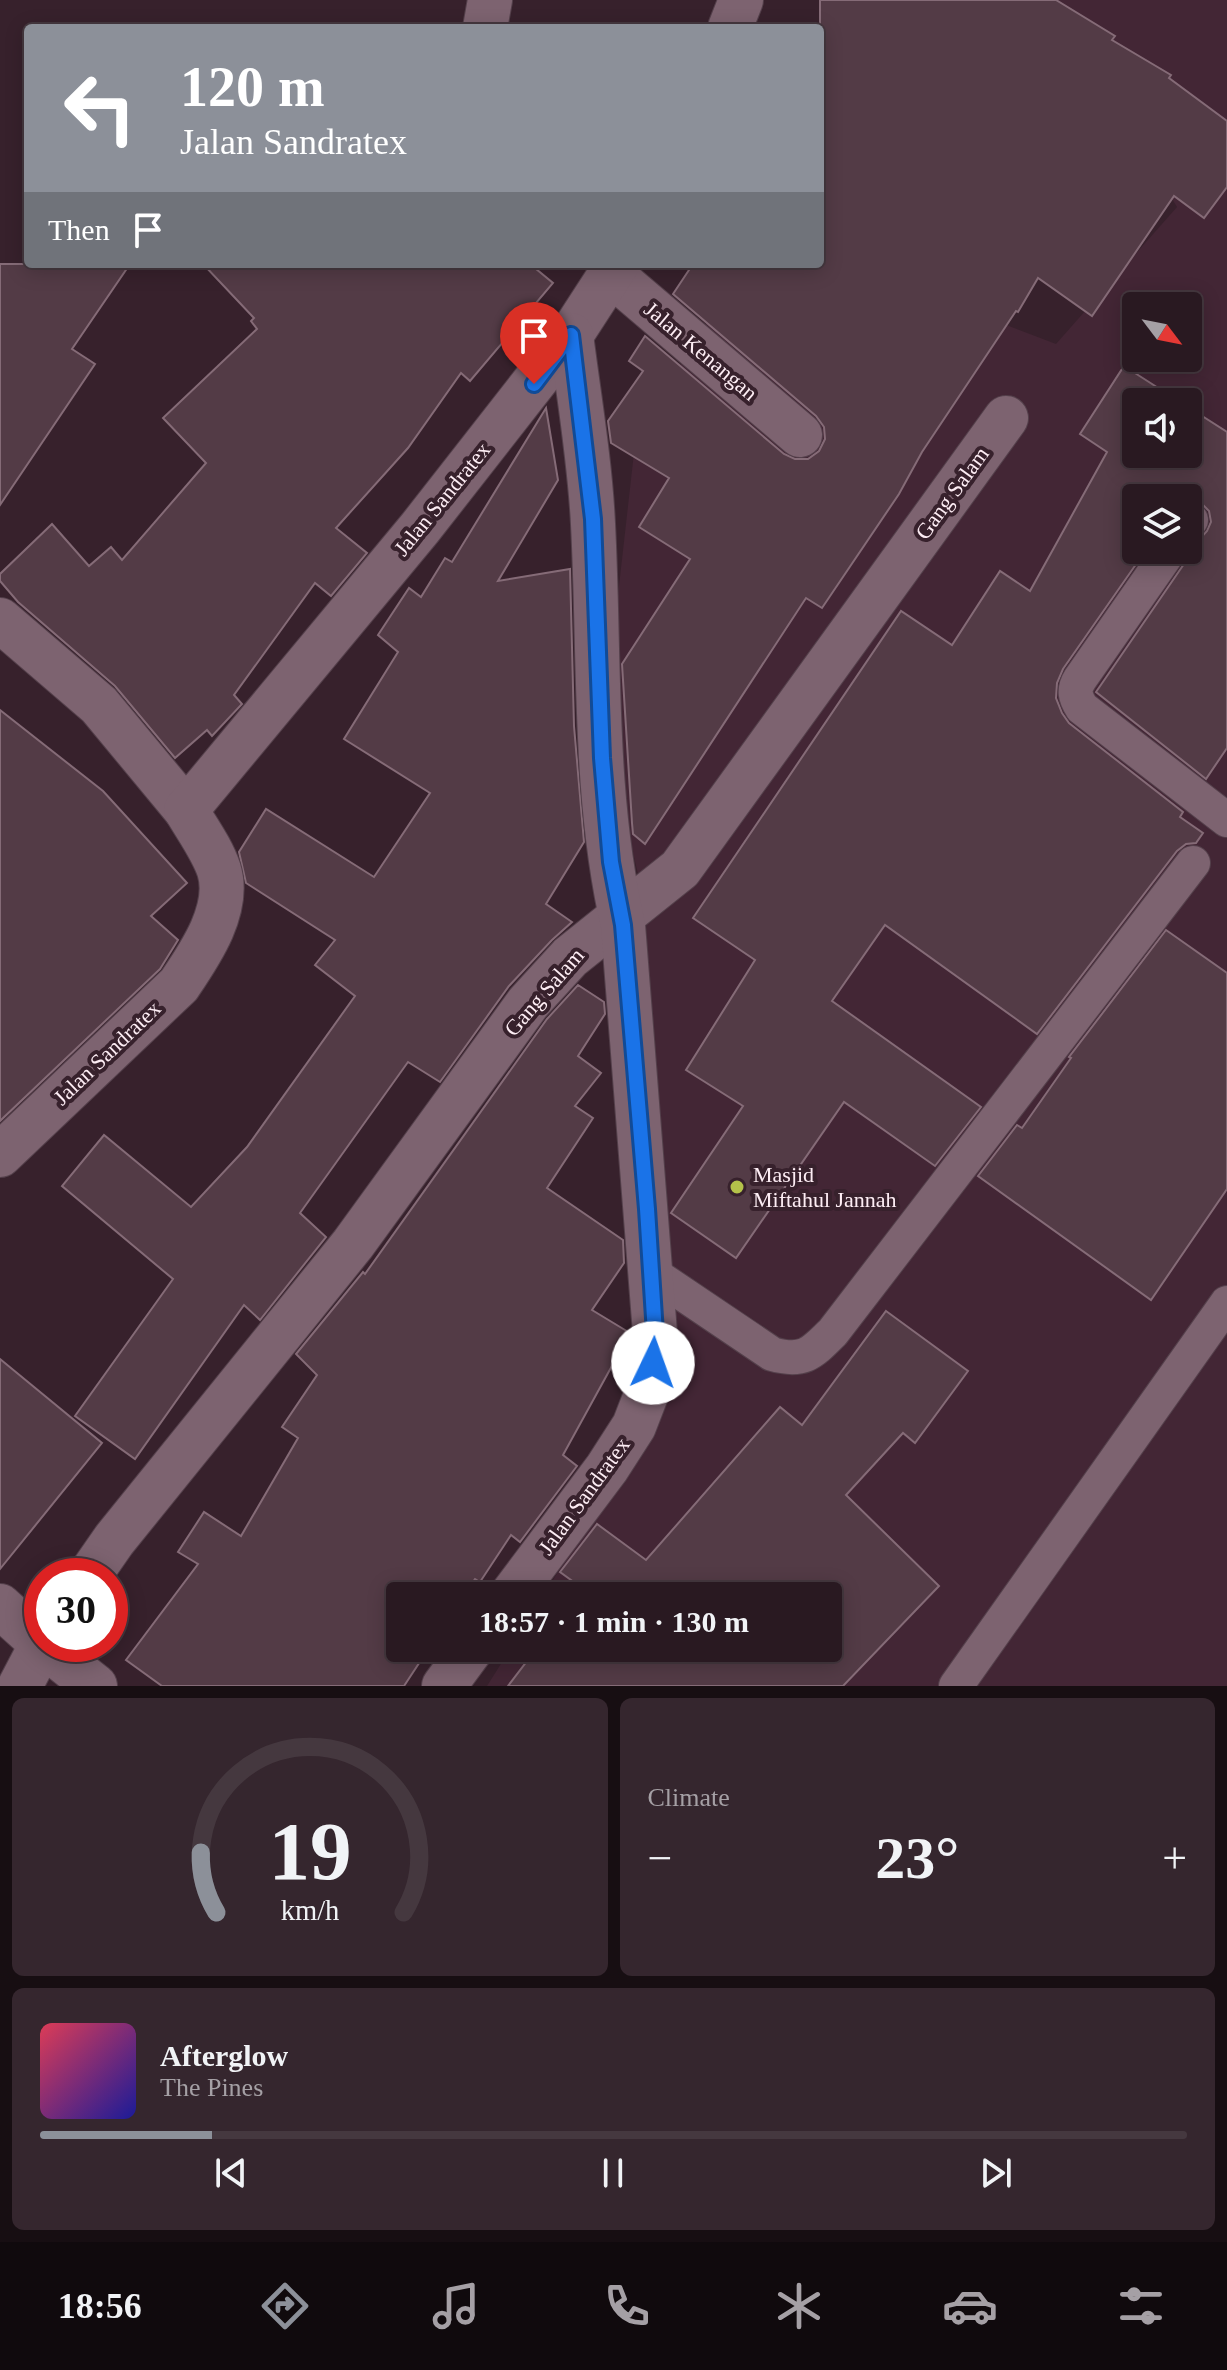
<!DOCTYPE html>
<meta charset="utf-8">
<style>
body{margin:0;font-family:"Times New Roman",serif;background:#35262e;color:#f1f3f6;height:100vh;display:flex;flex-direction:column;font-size:30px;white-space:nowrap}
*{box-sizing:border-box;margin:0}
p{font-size:26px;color:#a5a0a5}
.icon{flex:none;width:44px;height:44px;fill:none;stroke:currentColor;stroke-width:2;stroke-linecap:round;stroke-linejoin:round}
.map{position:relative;height:1686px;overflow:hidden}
.drawer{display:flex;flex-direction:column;gap:12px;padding:12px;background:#170e12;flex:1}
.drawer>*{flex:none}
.hud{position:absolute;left:24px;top:24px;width:800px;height:244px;border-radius:8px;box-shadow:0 4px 20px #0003,0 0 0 2px #45383f;background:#8c9099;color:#fff;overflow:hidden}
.needle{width:52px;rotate:122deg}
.tools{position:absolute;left:1122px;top:292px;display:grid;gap:16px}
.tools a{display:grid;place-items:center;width:80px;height:80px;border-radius:8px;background:#291921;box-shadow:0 4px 20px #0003,0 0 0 2px #45383f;font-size:40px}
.speed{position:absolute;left:24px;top:1558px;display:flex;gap:16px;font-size:40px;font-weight:700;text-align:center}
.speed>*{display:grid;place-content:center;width:104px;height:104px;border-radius:50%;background:#291921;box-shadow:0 4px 20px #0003,0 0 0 2px #45383f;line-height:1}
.speed .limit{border:12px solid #d22;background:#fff;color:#111}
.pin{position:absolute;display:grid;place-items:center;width:68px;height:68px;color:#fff;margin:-82px -34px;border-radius:50% 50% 50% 0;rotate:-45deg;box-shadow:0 0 8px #0007}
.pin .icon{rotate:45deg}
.me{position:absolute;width:88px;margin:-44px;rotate:3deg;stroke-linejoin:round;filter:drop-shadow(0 0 6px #0008)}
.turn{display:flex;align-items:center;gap:28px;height:168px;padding:0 24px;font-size:36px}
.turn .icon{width:104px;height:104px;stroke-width:2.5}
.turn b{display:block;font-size:56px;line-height:68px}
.then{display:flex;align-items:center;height:76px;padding:0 24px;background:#0003;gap:16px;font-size:30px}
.big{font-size:60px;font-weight:700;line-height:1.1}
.drawer .widget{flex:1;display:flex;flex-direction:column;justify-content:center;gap:12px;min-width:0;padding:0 28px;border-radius:12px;background:#35262e}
.drawer .dial{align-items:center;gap:0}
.dial svg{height:208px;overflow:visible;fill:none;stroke:#45383f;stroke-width:7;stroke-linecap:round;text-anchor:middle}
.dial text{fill:#f1f3f6;stroke:none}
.song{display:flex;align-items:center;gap:24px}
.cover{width:96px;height:96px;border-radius:12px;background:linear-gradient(135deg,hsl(350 70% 55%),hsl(240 70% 35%))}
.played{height:8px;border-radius:4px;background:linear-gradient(90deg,#8c9099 15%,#45383f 15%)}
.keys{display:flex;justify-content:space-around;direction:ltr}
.heat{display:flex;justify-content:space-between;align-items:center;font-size:44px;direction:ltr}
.drawer .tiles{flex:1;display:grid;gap:12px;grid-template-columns:1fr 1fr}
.widget:last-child{grid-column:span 2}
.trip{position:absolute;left:386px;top:1582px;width:456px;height:80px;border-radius:8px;background:#291921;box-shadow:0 4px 20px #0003,0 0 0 2px #45383f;font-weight:700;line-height:80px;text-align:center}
.tab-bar{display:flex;height:128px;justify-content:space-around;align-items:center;background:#100a0d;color:#a5a0a5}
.tab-bar .icon{width:56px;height:56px}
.tab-bar .current{color:#8c9099}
.tab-bar b{font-size:36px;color:#f1f3f6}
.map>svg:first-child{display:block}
</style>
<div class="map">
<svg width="1227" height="1686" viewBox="0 0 1227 1686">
<rect width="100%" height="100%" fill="#37212c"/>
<path fill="#432635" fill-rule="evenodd" d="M1051 0H1227V1686H487L511 1648H828V1596H543L648 1427 665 1331 645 903 603 728 636 435 744 264H820V254L1056 344 1177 207ZM1136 306H1188V358H1136ZM1136 402H1188V454H1136ZM1136 498H1188V550H1136Z"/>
<g fill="#533b46" stroke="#856b77" stroke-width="2">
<polygon points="820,0 1056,0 1115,36 1112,40 1171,75 1169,78 1227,121 1227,187 1204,218 1174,196 1092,316 1038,278 1018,312 1016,311 922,452 899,494 822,608 806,598 645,844 633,834 632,823 622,664 690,559 639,527 669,478 611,443 608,421 643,371 629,361 645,336 784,454 795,459 808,459 819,451 825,439 824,427 816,416 673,294 693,264 820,264"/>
<polygon points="0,264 130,264 72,349 95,364 0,505"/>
<polygon points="203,264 530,264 553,283 470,381 461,373 408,448 336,528 367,553 331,596 315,583 234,695 242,704 212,736 207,730 175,758 115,686 18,602 0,581 0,574 52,524 89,566 111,547 122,560 206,463 163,418 257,329 251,321 254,318"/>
<polygon points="1124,366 1180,402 1136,402 1136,454 1188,454 1188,407 1227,432 1227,748 1206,779 1096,692 1186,561 1190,552 1189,544 1197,542 1207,531 1211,522 1209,511 1202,504 1188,501 1188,498 1136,498 1136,550 1146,550 1063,669 1057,683 1056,698 1062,713 1069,723 1183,812 1180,817 1203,833 1196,843 1186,844 1177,851 1037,1034 885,925 832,1001 981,1107 935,1166 844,1102 736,1258 671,1213 743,1106 686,1070 755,960 693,918 901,611 952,645 1000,571 1030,591 1107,452 1080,434"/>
<polygon points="546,408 558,480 498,581 570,569 574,726 584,842 546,904 572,922 552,940 509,986 440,1082 408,1062 300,1213 326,1237 260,1320 244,1305 135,1459 75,1416 173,1279 62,1186 104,1135 191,1207 247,1147 355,996 315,965 335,940 246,883 239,852 266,809 374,877 430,793 344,739 398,652 378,635 409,588 421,597 445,558 452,562"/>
<polygon points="0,710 103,791 187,883 151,916 178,940 160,969 0,1121"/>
<polygon points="1166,930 1227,973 1227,1189 1151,1300 978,1176 1017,1125 1022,1128 1071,1058 1069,1057"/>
<polygon points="578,985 604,1002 605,1014 578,1056 601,1073 575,1106 593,1118 547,1188 623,1240 624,1263 592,1310 630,1333 563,1455 577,1466 520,1542 511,1535 480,1582 475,1579 463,1596 400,1596 400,1648 429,1648 404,1686 162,1686 126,1660 198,1564 178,1552 204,1512 241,1536 298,1438 282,1427 317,1375 296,1354 363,1272 365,1274 547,1019"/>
<polygon points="886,1311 968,1371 915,1443 903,1433 846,1495 939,1586 843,1686 508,1686 537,1648 828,1648 828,1596 576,1596 582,1588 560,1572 597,1524 646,1560 780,1407 802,1425"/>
<polygon points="0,1359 102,1443 0,1569"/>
</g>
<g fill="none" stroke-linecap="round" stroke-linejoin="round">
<defs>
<g id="service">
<polyline points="1188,524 1191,520"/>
<path d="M1170 550 1080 679C1073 690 1075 697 1082 708L1227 820"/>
<path d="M652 1273 772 1354C804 1363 812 1353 833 1332L1193 863"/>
<polyline points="956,1686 1227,1303"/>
</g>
<g id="minor">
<polyline points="485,28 490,0"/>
<polyline points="730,28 741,0"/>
<polyline points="611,274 800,435"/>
<polyline points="0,620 99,705 186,810"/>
<path d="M0 1155 179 985C200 954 231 909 219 870 212 849 197 829 186 810L420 528 571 335 617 264"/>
<polyline points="89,1576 114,1540 353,1244 528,1003 570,957 680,869 1006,418"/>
<path d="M511 1596 607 1468 634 1426 646 1395 653 1363 655 1333 623 925C593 795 600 657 593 524 590 461 579 398 571 335"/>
<polyline points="0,1606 42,1644"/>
<polyline points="42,1644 95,1686"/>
<polyline points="20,1686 42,1644"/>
<polyline points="444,1686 472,1648"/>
</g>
</defs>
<use href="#service" stroke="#54404b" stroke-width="36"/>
<use href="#minor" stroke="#54404b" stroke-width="46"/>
<use href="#service" stroke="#7d6370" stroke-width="34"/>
<use href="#minor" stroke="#7d6370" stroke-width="44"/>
</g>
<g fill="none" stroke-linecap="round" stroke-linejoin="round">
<defs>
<polyline id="route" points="534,384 571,335 593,519 602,758 611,862 623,925 647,1209 655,1333 653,1363"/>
</defs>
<use href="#route" stroke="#114b97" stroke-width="20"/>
<use href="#route" stroke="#1a73e8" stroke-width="14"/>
</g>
<circle fill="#b4c24a" stroke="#37212c" stroke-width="3" cx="737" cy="1187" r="8"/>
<g text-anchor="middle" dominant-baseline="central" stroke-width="8" stroke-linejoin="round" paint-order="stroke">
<g font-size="22" fill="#fdedf4" stroke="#37212c">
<text transform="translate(701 351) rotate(40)">Jalan Kenangan</text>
<text transform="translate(952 493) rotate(-54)">Gang Salam</text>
<text transform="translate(442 499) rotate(-51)">Jalan Sandratex</text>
<text transform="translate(544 992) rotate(-49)">Gang Salam</text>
<text transform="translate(107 1053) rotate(-44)">Jalan Sandratex</text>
<text transform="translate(584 1496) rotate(-54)">Jalan Sandratex</text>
</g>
<g font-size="22" fill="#fdedf4" stroke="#37212c" text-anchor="start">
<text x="753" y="1174">Masjid<tspan x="753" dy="25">Miftahul Jannah</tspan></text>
</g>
</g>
</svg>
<div class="tools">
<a><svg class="needle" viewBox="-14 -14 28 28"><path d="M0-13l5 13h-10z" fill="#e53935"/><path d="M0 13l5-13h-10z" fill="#a5a0a5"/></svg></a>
<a><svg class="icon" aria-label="sound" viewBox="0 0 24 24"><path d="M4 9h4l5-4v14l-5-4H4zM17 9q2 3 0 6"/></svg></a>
<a><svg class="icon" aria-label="layers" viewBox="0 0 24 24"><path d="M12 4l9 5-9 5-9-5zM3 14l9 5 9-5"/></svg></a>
</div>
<div class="speed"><div class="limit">30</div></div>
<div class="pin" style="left:534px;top:384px;background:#d93025"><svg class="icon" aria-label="arrive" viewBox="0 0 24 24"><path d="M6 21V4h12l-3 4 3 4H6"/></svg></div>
<svg class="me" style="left:653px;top:1363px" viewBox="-20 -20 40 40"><circle r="19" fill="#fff"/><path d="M0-13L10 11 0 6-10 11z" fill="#1a73e8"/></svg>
<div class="trip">18:57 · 1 min · 130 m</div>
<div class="hud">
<div class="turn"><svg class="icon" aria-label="left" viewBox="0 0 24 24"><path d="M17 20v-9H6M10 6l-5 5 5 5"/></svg><div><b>120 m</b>Jalan Sandratex</div></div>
<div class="then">Then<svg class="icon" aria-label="arrive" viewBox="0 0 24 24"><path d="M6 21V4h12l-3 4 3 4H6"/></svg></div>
</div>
</div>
<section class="drawer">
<div class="tiles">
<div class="widget dial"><svg viewBox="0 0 100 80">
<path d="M14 69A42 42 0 1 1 86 69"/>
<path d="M14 69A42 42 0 0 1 8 46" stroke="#8c9099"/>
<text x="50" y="56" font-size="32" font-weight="700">19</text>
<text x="50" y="72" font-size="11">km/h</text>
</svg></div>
<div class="widget"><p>Climate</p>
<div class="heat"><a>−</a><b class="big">23°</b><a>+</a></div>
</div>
<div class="widget">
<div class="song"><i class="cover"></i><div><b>Afterglow</b><p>The Pines</p></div></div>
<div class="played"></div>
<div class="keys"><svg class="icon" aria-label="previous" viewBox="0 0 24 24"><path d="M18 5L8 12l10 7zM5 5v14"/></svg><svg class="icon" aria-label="pause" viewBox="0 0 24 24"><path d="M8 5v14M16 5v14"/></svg><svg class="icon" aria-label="next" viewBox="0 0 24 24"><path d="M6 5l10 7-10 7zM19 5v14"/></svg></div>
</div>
</div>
</section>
<nav class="tab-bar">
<b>18:56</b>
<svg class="icon current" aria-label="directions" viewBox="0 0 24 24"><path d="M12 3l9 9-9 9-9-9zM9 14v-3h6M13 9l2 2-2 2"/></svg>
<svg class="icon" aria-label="music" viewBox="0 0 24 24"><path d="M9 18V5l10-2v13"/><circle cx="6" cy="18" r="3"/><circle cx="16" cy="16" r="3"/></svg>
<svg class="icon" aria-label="phone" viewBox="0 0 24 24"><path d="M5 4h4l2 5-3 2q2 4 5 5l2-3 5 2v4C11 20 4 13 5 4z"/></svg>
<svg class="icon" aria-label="climate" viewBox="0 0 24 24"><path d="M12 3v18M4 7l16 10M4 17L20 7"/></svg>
<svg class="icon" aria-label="car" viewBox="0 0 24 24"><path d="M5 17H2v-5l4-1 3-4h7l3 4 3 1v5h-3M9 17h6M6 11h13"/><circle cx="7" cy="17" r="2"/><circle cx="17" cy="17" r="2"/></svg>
<svg class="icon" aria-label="filters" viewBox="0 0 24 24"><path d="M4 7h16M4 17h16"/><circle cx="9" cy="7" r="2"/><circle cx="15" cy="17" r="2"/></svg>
</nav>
